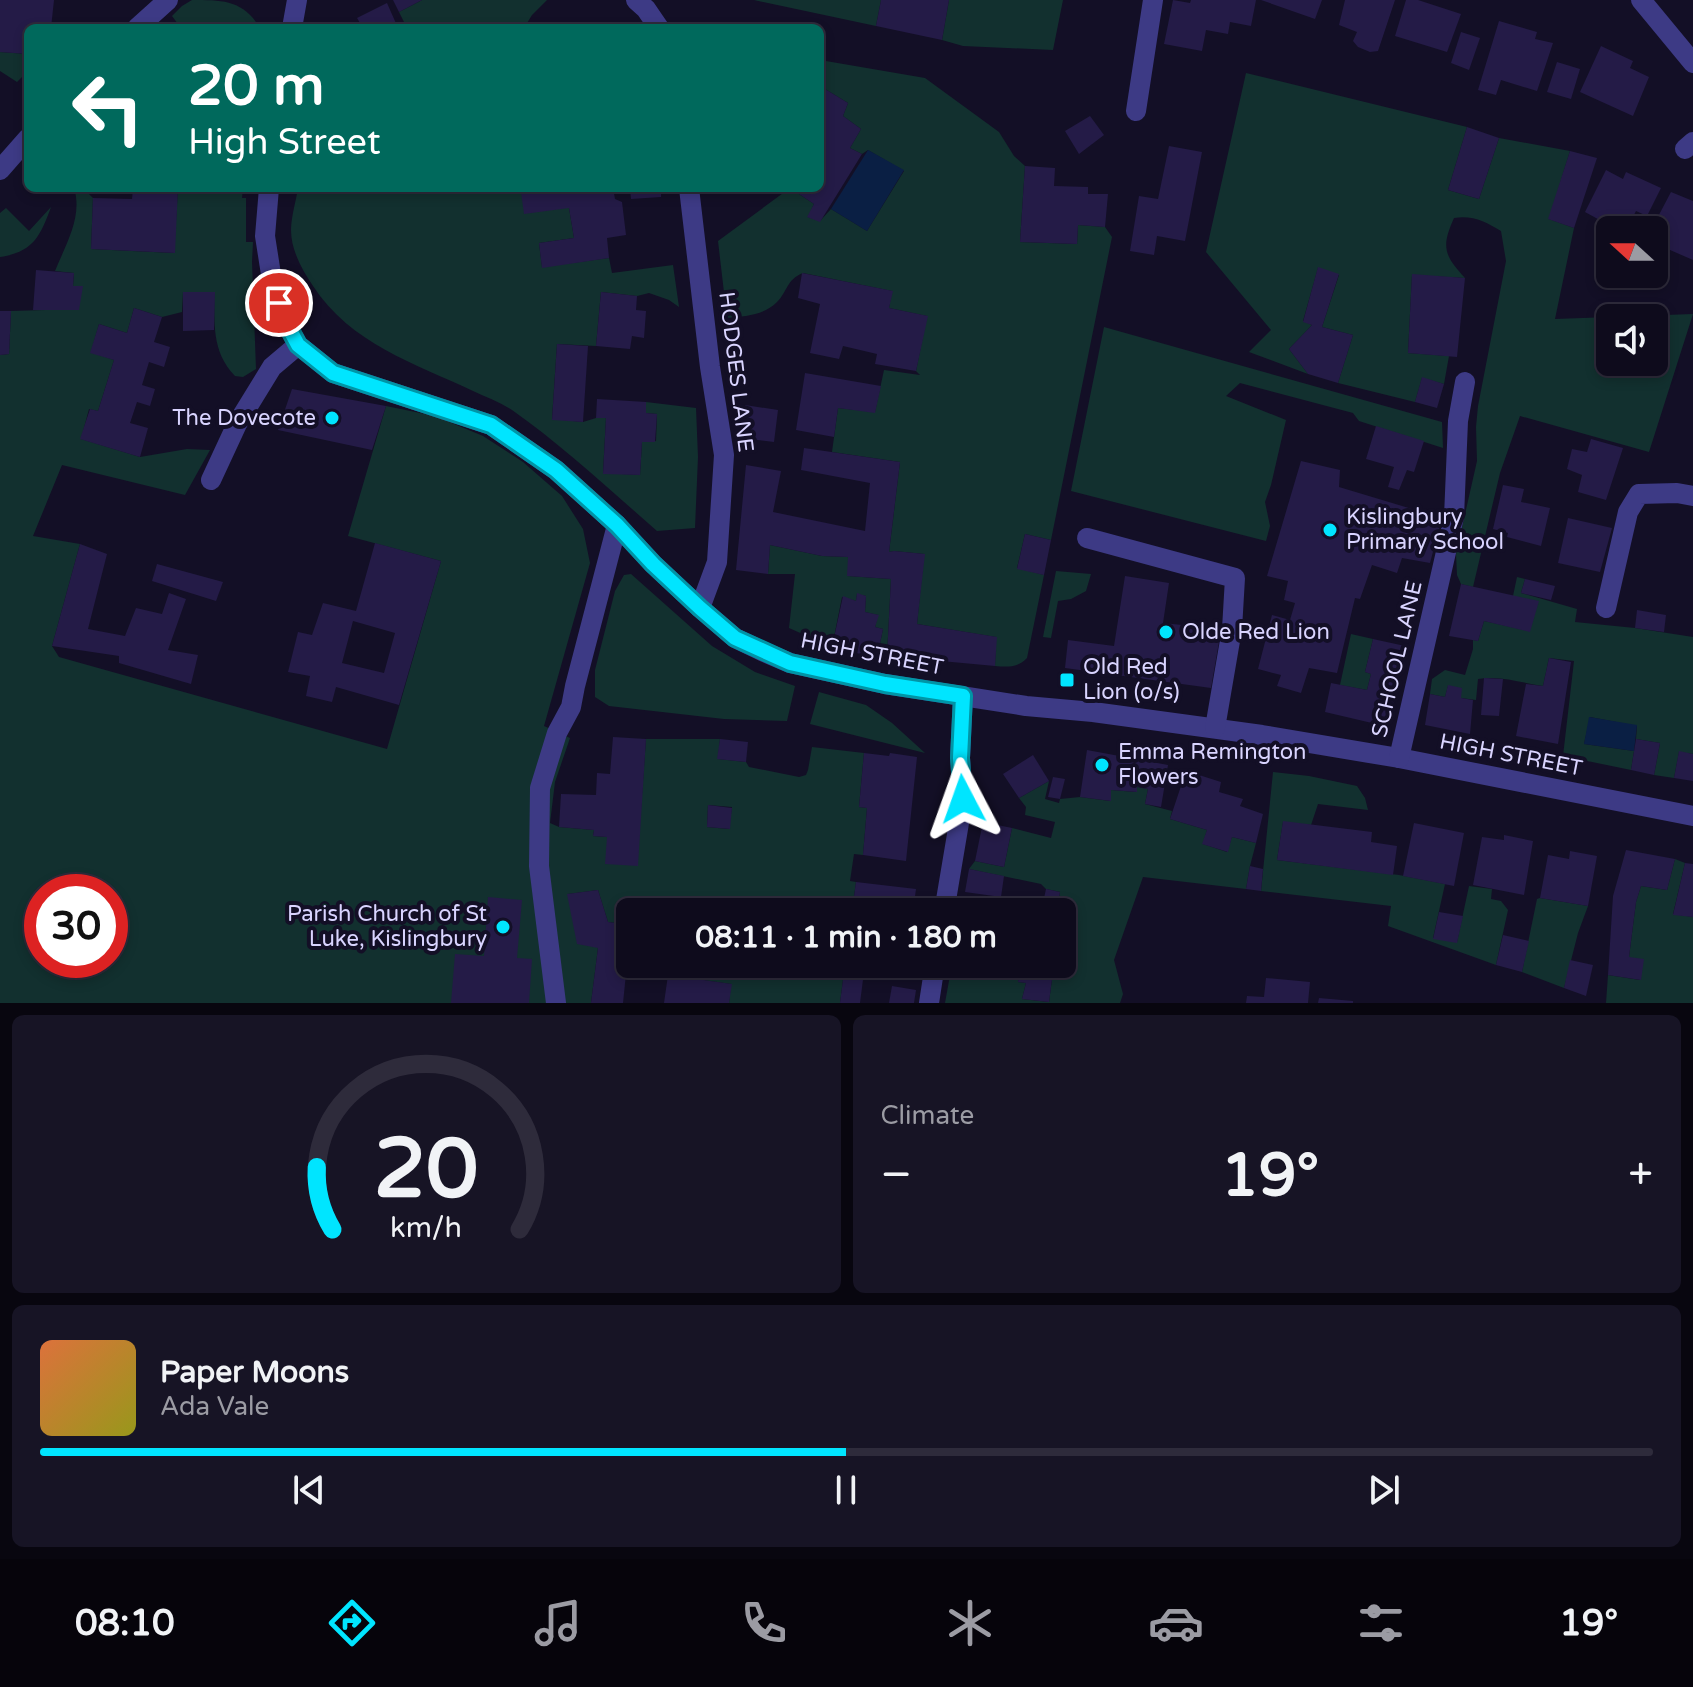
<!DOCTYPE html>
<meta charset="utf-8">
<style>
body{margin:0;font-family:"Varela Round",sans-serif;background:#171425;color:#f1f3f6;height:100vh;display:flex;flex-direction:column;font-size:30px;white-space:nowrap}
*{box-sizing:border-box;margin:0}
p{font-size:26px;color:#9b9ba3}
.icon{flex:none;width:44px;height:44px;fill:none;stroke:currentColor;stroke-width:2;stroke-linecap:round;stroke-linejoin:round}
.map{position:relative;height:1003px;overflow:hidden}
.details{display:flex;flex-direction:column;gap:12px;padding:12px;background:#08060f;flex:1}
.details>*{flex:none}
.banner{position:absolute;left:24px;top:24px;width:800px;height:168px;border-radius:12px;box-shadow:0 4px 12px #0003,0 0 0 2px #2e2b3b;background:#00695c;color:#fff;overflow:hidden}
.needle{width:52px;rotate:291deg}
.buttons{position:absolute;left:1596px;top:216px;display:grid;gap:16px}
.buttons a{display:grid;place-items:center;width:72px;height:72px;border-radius:12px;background:#0e0b1c;box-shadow:0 4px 12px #0003,0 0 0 2px #2e2b3b;font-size:40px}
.speed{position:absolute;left:24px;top:874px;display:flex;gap:16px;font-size:40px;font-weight:700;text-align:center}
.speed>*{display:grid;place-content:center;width:104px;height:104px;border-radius:50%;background:#0e0b1c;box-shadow:0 4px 12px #0003,0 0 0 2px #2e2b3b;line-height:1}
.speed .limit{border:12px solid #d22;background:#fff;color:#111}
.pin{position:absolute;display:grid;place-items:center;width:68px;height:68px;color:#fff;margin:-34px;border:4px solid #fff;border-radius:50%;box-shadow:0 2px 8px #0007}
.me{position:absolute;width:88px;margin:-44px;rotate:356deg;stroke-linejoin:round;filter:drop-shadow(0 0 6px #0008)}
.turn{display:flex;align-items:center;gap:28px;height:168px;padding:0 32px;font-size:36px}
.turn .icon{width:104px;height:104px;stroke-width:2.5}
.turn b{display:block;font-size:56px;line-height:68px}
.big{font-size:60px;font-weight:700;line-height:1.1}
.details .widget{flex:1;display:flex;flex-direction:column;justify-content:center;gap:12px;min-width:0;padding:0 28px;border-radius:12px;background:#171425}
.details .dial{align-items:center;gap:0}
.dial svg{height:208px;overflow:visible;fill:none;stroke:#2e2b3b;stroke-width:7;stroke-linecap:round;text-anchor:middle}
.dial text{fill:#f1f3f6;stroke:none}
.song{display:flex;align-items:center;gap:24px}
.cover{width:96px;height:96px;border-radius:12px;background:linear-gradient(135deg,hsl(20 70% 55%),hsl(60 70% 35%))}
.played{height:8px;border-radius:4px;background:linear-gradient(90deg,#00e5ff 50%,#2e2b3b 50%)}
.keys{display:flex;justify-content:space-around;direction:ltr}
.heat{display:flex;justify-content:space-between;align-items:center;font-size:44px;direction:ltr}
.details .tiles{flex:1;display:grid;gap:12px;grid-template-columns:1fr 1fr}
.widget:last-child{grid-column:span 2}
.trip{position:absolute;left:616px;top:898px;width:460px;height:80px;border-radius:12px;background:#0e0b1c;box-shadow:0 4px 12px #0003,0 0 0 2px #2e2b3b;font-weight:700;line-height:80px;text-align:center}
.tabs{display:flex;height:128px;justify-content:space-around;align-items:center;background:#06040b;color:#9b9ba3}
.tabs .icon{width:56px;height:56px}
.tabs .selected{color:#00e5ff}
.tabs b{font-size:36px;color:#f1f3f6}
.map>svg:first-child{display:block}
</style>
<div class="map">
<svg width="1693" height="1003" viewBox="0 0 1693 1003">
<rect width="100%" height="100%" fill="#130f26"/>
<g fill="#12302f" fill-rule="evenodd">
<path d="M192 0C223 0 243 0 260 28H181L172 16 182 6Z"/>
<polygon points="422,0 547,0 532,15 524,28 407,28 399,12"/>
<polygon points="754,0 881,0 876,26"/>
<polygon points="949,0 1063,0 1053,50 963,46 942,40"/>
<polygon points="0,52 28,54 28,71 17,82 0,71"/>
<path d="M820 60 925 78 999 132 1014 156 1025 166 1020 242 1077 244 1078 225 1105 227 1112 237 1051 540 1025 534 1017 568 1044 575 1027 658C1018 668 1007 667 995 666L996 637 917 624 924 554 894 551 889 552 900 462 832 452 838 408 875 412 884 370 920 375 916 371 927 316 889 308 892 291 803 273C786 280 788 291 777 302 763 316 745 316 727 318L718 241 790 188 814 204 808 217 820 221 831 209 867 231 904 171 868 150 862 154 850 148 861 129 843 116 848 103 820 86Z"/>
<path d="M1246 73 1467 127 1448 190 1479 199 1499 138 1570 151 1549 219 1574 228 1555 319 1693 314 1649 452 1520 416 1500 473 1473 587 1461 584 1457 575 1456 554 1477 461 1476 427 1478 406 1506 261 1501 231C1486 222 1473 215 1454 218 1441 247 1444 255 1465 278L1412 275 1408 353 1449 356 1444 384 1422 378 1415 402 1338 383 1353 335 1322 327 1339 275 1318 268 1303 321 1312 325 1289 349 1308 374 1249 352 1271 330 1206 252ZM1610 318H1654V362H1610Z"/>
<path d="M74 188H83L93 198 91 249 174 253 178 188H243L242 198H246V242H253L252 262 256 369 243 377 235 376C211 351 215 323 214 292H183L182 312 162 317 134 308 127 333 99 324 91 352 114 360 98 411 89 409 81 439 140 457 187 449 210 450 185 495 62 465 33 536 80 544 52 646 59 657 387 749 441 561 348 536 386 406 435 416 483 436 523 462 562 496 583 529 590 563 544 726 570 738 555 782 550 823 559 827 594 830 593 836 607 837 637 865 646 739H720L718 759 746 762 749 767 799 777 806 775 808 770 812 747 864 753 859 807 867 808 863 855 854 854 850 881 856 882 853 904 921 912H630V925L608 922 598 890 568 894 598 948 591 1003H0V355L9 354 11 311 79 309 73 286 74 273 55 271C66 244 83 216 74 188ZM708 805 732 807 729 829 707 827ZM42 892H110V960H42Z"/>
<path d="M298 188H545L569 208 574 238 539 243 542 267 609 258 612 273 673 265 679 307 669 300 649 293 637 296 601 292 596 346 557 344 552 419 583 422 596 418H606L603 473 640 475 642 442 656 441 657 414 646 413V402L696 408 698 457 695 528 657 531C610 490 563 446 512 410 500 402 486 397 473 391 414 363 351 344 313 286 302 270 291 250 291 230 291 217 296 201 298 188Z"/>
<path d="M51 207C40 237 33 252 0 257V213L6 208 29 231Z"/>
<polygon points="1104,327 1442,422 1443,448 1359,421 1353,413 1240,383 1226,396 1286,420 1271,485 1265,502 1270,526 1266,541 1071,491"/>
<polygon points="770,545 822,556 848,557 848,576 891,579 887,656 877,658 883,629 875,627 878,615 865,612 866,596 857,594 856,601 842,597 832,647 789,628 795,574 768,574"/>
<polygon points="1056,571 1091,574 1086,591 1071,599 1058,601 1051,638 1043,637"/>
<polygon points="631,574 712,646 755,672 795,686 787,721 724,719 609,706 595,697 595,670 615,591 624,575"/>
<path d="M1517 577 1525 579 1521 593 1577 609 1575 622 1635 628 1693 637V754L1679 752 1674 778 1654 775 1660 743 1636 739 1637 726 1590 717 1584 744 1634 751 1631 770 1563 756 1574 661 1549 658 1543 686C1522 683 1500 675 1478 679L1476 700 1461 698 1448 686 1445 697 1430 694 1432 679 1445 670 1465 675 1473 649V640L1478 641 1484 621 1530 631 1513 596Z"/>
<polygon points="1351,634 1373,639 1365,672 1371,674 1367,690 1340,685"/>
<polygon points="819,692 866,705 892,723 925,753 810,724"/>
<polygon points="1273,772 1309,776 1357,786 1365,798 1368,810 1318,804 1311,825 1283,822 1277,860 1399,875 1445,884 1433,938 1457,942 1469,886 1492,889 1491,899 1501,901 1508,910 1496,965 1388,926 1391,906 1261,891"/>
<polygon points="1049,781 1045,799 1059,803 1060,799 1080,797 1110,801 1111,790 1136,792 1137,787 1148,789 1145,804 1172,811 1170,819 1207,830 1203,844 1227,852 1232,837 1256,843 1250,866 1246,889 1143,877 1114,960 1123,994 1120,1003 945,1003 952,964 1021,964 1018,982 1026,983 1022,999 1049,1002 1054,964 1062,964 1062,950 1066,928 1062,927 1062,912 1056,912 1060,892 1046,889 1041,884 969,869 975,861 1004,867 1012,828 1051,838 1055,822 1025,815 1026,807 1019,798"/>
<polygon points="1675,859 1685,863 1673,914 1693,917 1693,1003 1606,1003 1608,975 1640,980 1629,957 1636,902 1641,886 1667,890"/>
<polygon points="1540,898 1588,906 1578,933 1564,988 1522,972 1537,899"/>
<polygon points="665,964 845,964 840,1003 729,1003 731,984 668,975 664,972"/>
</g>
<g fill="#0a1f44">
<polygon points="868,150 904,170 867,231 831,209"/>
<polygon points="1589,717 1637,725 1634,751 1584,744"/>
</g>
<g fill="#241b47" fill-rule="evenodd">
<polygon points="0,0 54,0 51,28 28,28 28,54 0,52"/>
<polygon points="393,0 422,0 399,12"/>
<polygon points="881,0 949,0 942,40 876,26"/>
<polygon points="1173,0 1190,3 1191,0 1256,0 1251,26 1230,22 1228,34 1206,30 1202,51 1164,44"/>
<polygon points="1261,0 1322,0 1315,19"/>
<polygon points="1345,0 1395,0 1378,51 1370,52 1358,47 1353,41 1357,32 1339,25"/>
<polygon points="1406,0 1418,0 1461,14 1447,52 1395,36"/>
<polygon points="387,3 398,28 363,28 357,18"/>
<polygon points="1499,21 1537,32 1535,39 1553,43 1537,91 1501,80 1496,95 1478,90"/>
<polygon points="1461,32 1480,38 1469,70 1451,63"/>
<polygon points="1601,46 1633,61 1630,68 1649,77 1633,116 1580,92"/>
<polygon points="1557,62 1580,69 1571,99 1547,92"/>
<polygon points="820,86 848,103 843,116 861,129 850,148 862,154 820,222 807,217 814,204 790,188 820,188"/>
<polygon points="1090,116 1104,135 1079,154 1065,131"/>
<polygon points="1467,127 1499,138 1479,199 1448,190"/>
<polygon points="1169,146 1202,152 1185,241 1157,236 1154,255 1130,251 1139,196 1158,199"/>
<polygon points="1570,151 1597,158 1574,228 1548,219"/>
<polygon points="1025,166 1055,168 1054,186 1088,187 1088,194 1108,194 1105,227 1078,225 1077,244 1020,242"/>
<polygon points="1606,170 1623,179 1626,172 1661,188 1647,216 1636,211 1626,230 1618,230 1585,212"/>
<polygon points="133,188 178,188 175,253 91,249 93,198 132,199"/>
<polygon points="613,188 615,199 622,202 626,235 607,238 609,258 542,268 539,243 574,238 569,208 524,214 521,192 545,188"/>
<polygon points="630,188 661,188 661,197 631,199"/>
<polygon points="1671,192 1693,201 1693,260 1654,243 1654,230 1651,230"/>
<polygon points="1318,267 1339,274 1322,327 1353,335 1338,383 1308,374 1289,349 1312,325 1303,322"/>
<polygon points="36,270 74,273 73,286 83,286 79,310 33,310"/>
<polygon points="802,273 893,291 889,308 928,316 916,371 875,364 877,354 843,346 839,359 810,353 820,304 798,298"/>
<polygon points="1412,274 1465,278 1457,357 1408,353"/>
<polygon points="183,292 215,292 214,330 183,331"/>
<polygon points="601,292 637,296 636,310 646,311 644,338 632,336 630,349 596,346"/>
<polygon points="134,308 162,317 154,342 170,347 164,367 149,362 142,385 155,389 150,406 137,402 130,423 148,428 140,457 80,439 90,409 98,411 114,360 90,353 99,324 127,333"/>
<polygon points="0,311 11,311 9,354 0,355"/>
<polygon points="557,344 588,346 583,422 552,420"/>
<polygon points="805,373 881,386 875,413 838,408 834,437 796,430"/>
<polygon points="1422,377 1444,384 1437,408 1415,402"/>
<polygon points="292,389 386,406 372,450 278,430"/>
<polygon points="597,399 646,402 646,413 657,414 655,442 642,442 640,475 603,474 606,418 596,418"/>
<polygon points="745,405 778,410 774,442 741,438"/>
<polygon points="1376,426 1424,441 1414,472 1407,470 1399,490 1388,487 1394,467 1366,459"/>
<polygon points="1591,439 1623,448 1606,500 1578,492 1582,475 1567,469 1572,449 1587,452"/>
<polygon points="804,448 900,462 889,552 894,551 925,554 917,624 997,637 995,666 887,656 891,579 847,576 848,557 822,556 770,545 768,574 736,570 746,465 781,471 773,512 865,531 870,483 801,470"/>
<polygon points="1301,461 1340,470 1339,487 1442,518 1430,563 1402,558 1397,573 1372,565 1360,599 1355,598 1337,673 1309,668 1301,693 1277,686 1281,675 1258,669 1272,615 1290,620 1295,603 1284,600 1288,581 1267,576"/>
<polygon points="1503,485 1524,489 1521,502 1550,508 1541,546 1507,537 1508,533 1493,529"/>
<polygon points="1568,518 1612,528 1600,572 1558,563"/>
<polygon points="1025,534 1051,540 1044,575 1017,569"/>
<path d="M375 543 441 561 399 705 336 687 332 702 306 696 310 676 288 672 298 632 312 635 323 603 356 611ZM353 621 395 633 384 673 342 663Z"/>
<polygon points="80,544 107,554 88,629 125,636 136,608 162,614 169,593 186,599 168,650 198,655 191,684 119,663 119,656 52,646"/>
<polygon points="157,564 223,582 216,601 152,581"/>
<polygon points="1125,576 1169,583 1163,623 1211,628 1220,636 1211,688 1065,668 1068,640 1114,646"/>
<polygon points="1525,579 1555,586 1551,600 1521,593"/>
<polygon points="1461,584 1539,601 1530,632 1484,621 1478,641 1449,636"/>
<polygon points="857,593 866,596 865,612 879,615 875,627 883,629 877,658 832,647 843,596 856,601"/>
<polygon points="1637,610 1666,615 1664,632 1635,628"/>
<polygon points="1373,639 1405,646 1389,727 1325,712 1331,683 1367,690 1371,674 1365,672"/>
<polygon points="1549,658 1571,662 1558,744 1516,736 1526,684 1543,686"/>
<polygon points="1484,678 1503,679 1499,716 1481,715"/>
<polygon points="1448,685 1462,688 1461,698 1473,700 1470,734 1425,725 1430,694 1445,697"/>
<polygon points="613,737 646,739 638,866 605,864 607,837 593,836 594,830 559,827 561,794 596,795 597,773 610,774"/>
<polygon points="720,739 748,742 746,762 717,759"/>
<polygon points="1636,739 1660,743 1654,775 1631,770"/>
<polygon points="1087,750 1168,765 1161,807 1145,804 1148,789 1137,787 1137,792 1111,790 1111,801 1080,797"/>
<polygon points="1679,751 1693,754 1693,781 1674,778"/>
<polygon points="864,753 889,756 890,753 917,757 906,861 863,855 867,808 859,807"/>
<polygon points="1033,755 1049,781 1019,798 1003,774"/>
<polygon points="1199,775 1221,782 1219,792 1243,799 1240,806 1263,814 1256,843 1232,837 1228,852 1202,844 1207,830 1170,819 1182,783 1194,786"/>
<polygon points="1053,777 1065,779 1060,799 1048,797"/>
<polygon points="708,805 732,808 730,829 707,827"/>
<polygon points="1283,821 1372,832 1371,842 1397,846 1393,875 1277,860"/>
<polygon points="983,822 1012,828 1004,867 975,861"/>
<polygon points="1414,823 1464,833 1454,886 1403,876"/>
<polygon points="1504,835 1533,841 1524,895 1473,885 1482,837 1504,840"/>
<polygon points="1626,850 1675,859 1667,890 1641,886 1636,902 1629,957 1644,959 1641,980 1608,975 1613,896"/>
<polygon points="1570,851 1597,856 1588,906 1540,898 1548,855 1569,859"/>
<polygon points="1685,863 1693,864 1693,917 1673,915"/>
<polygon points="1250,866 1263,869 1261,891 1246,889"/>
<polygon points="969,869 1004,876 1001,897 965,892"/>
<polygon points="856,882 916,889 913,911 853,904"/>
<polygon points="1046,889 1060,892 1056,912 1041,912"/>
<polygon points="598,890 608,922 630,925 630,964 665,964 663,979 626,974 623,1003 591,1003 598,948 577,944 567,894"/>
<polygon points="488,897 522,900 517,958 532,959 529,1003 451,1003 455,954 484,956"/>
<polygon points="1439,912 1463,916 1457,943 1433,939"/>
<polygon points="1503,935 1529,941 1522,972 1496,965"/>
<polygon points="1570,960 1593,965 1586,996 1564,988"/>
<polygon points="845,964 865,964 860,1003 840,1003"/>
<polygon points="1021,964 1054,964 1049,1002 1022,999 1026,983 1018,982"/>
<polygon points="668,975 732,984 729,1003 664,1003"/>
<polygon points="1266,978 1310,982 1308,1003 1246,1003 1247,996 1264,997"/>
<polygon points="892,986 916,990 914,1003 889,1003"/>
<polygon points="1319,998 1353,1001 1353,1003 1318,1003"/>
</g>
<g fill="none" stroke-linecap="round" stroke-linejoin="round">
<g stroke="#3d3a85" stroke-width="20">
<polyline points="636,0 646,9 659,28"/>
<polyline points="1641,0 1693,63"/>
<polyline points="137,28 168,0"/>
<polyline points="292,28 297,0"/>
<polyline points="1136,111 1153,0"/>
<polyline points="1685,149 1693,142"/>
<polyline points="0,170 28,138"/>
<polyline points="269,188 265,236 273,287 284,319 298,345 333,373 491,425 556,470 617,525 653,564 700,608 735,638 762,651 790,663 885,684 1026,706 1093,712 1262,735 1399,758 1693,816"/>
<polyline points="689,188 710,367 724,455 717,562 700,608"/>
<polyline points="211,480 237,424 272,367 298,345"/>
<polyline points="1087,538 1235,578 1232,629 1215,728"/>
<polyline points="1606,608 1628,512 1639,494 1677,493 1693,496"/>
<polyline points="1399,758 1454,517 1458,421 1465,382"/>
<polyline points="944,912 963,799 960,758 963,696"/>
<polyline points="556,1003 539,866 540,788 557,733 571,707 575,686 617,525"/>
<polyline points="929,1003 935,964"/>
</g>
</g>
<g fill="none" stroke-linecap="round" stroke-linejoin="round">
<defs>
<polyline id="route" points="279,303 284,319 298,345 333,373 491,425 556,470 617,525 653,564 700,608 735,638 790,663 885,684 963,696 960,758 963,799"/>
</defs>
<use href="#route" stroke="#0095a6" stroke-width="20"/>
<use href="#route" stroke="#00e5ff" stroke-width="14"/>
</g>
<g fill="#00e5ff" stroke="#130f26" stroke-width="3">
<circle cx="332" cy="418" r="8"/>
<circle cx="1330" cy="530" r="8"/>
<circle cx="1166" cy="632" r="8"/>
<rect x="1059" y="672" width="16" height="16" rx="4"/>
<circle cx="1102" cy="765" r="8"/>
<circle cx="503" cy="927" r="8"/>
</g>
<g text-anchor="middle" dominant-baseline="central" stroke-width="8" stroke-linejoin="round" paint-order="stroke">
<g font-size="22" fill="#d9d4ff" stroke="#130f26">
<text transform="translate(736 372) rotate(83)">HODGES LANE</text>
<text transform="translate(872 654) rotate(11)">HIGH STREET</text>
<text transform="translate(1397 659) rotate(-77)">SCHOOL LANE</text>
<text transform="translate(1511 755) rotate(11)">HIGH STREET</text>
</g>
<g font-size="22" fill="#d9d4ff" stroke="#130f26" text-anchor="start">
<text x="316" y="418" text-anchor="end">The Dovecote</text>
<text x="1346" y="517">Kislingbury<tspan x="1346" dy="25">Primary School</tspan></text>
<text x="1182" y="632">Olde Red Lion</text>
<text x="1083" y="667">Old Red<tspan x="1083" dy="25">Lion (o/s)</tspan></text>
<text x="1118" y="752">Emma Remington<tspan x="1118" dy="25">Flowers</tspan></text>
<text x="487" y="914" text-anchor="end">Parish Church of St<tspan x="487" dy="25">Luke, Kislingbury</tspan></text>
</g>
</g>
</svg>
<div class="buttons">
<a><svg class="needle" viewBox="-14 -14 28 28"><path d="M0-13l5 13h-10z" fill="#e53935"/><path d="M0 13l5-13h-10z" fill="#9b9ba3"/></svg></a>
<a><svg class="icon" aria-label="sound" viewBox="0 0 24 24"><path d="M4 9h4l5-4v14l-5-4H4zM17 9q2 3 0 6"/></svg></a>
</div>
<div class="speed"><div class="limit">30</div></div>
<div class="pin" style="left:279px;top:303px;background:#d93025"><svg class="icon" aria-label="arrive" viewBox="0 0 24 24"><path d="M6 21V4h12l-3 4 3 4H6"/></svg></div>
<svg class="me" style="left:963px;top:799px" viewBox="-20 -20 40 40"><path d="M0-17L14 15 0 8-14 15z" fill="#00e5ff" stroke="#fff" stroke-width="4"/></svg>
<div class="trip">08:11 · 1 min · 180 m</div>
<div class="banner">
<div class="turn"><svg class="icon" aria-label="left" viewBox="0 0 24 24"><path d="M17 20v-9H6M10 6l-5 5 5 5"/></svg><div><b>20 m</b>High Street</div></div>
</div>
</div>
<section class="details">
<div class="tiles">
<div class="widget dial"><svg viewBox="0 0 100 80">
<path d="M14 69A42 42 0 1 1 86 69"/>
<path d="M14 69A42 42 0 0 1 8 45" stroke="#00e5ff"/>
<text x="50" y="56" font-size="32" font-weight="700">20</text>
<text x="50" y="72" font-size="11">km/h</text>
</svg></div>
<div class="widget"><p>Climate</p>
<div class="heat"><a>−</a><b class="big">19°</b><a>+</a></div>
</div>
<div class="widget">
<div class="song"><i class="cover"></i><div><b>Paper Moons</b><p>Ada Vale</p></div></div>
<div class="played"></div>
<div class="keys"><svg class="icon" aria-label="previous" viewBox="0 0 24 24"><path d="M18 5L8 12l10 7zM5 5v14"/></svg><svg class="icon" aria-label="pause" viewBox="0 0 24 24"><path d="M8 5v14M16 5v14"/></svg><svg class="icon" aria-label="next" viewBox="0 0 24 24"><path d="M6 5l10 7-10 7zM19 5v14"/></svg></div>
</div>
</div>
</section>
<nav class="tabs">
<b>08:10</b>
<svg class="icon selected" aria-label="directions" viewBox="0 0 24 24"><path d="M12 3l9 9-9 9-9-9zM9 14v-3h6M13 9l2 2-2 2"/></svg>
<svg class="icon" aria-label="music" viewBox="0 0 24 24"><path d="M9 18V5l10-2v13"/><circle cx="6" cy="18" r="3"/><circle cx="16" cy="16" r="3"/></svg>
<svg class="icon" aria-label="phone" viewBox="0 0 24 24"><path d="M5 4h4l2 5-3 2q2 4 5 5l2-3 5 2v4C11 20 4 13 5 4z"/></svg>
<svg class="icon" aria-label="climate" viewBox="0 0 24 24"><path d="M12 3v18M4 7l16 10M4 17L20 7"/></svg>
<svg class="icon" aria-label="car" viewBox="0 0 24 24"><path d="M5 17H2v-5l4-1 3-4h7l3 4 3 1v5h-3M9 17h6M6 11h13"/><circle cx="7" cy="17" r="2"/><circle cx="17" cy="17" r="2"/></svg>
<svg class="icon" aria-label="filters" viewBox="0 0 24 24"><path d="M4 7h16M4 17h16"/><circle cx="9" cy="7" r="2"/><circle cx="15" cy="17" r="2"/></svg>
<b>19°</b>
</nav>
